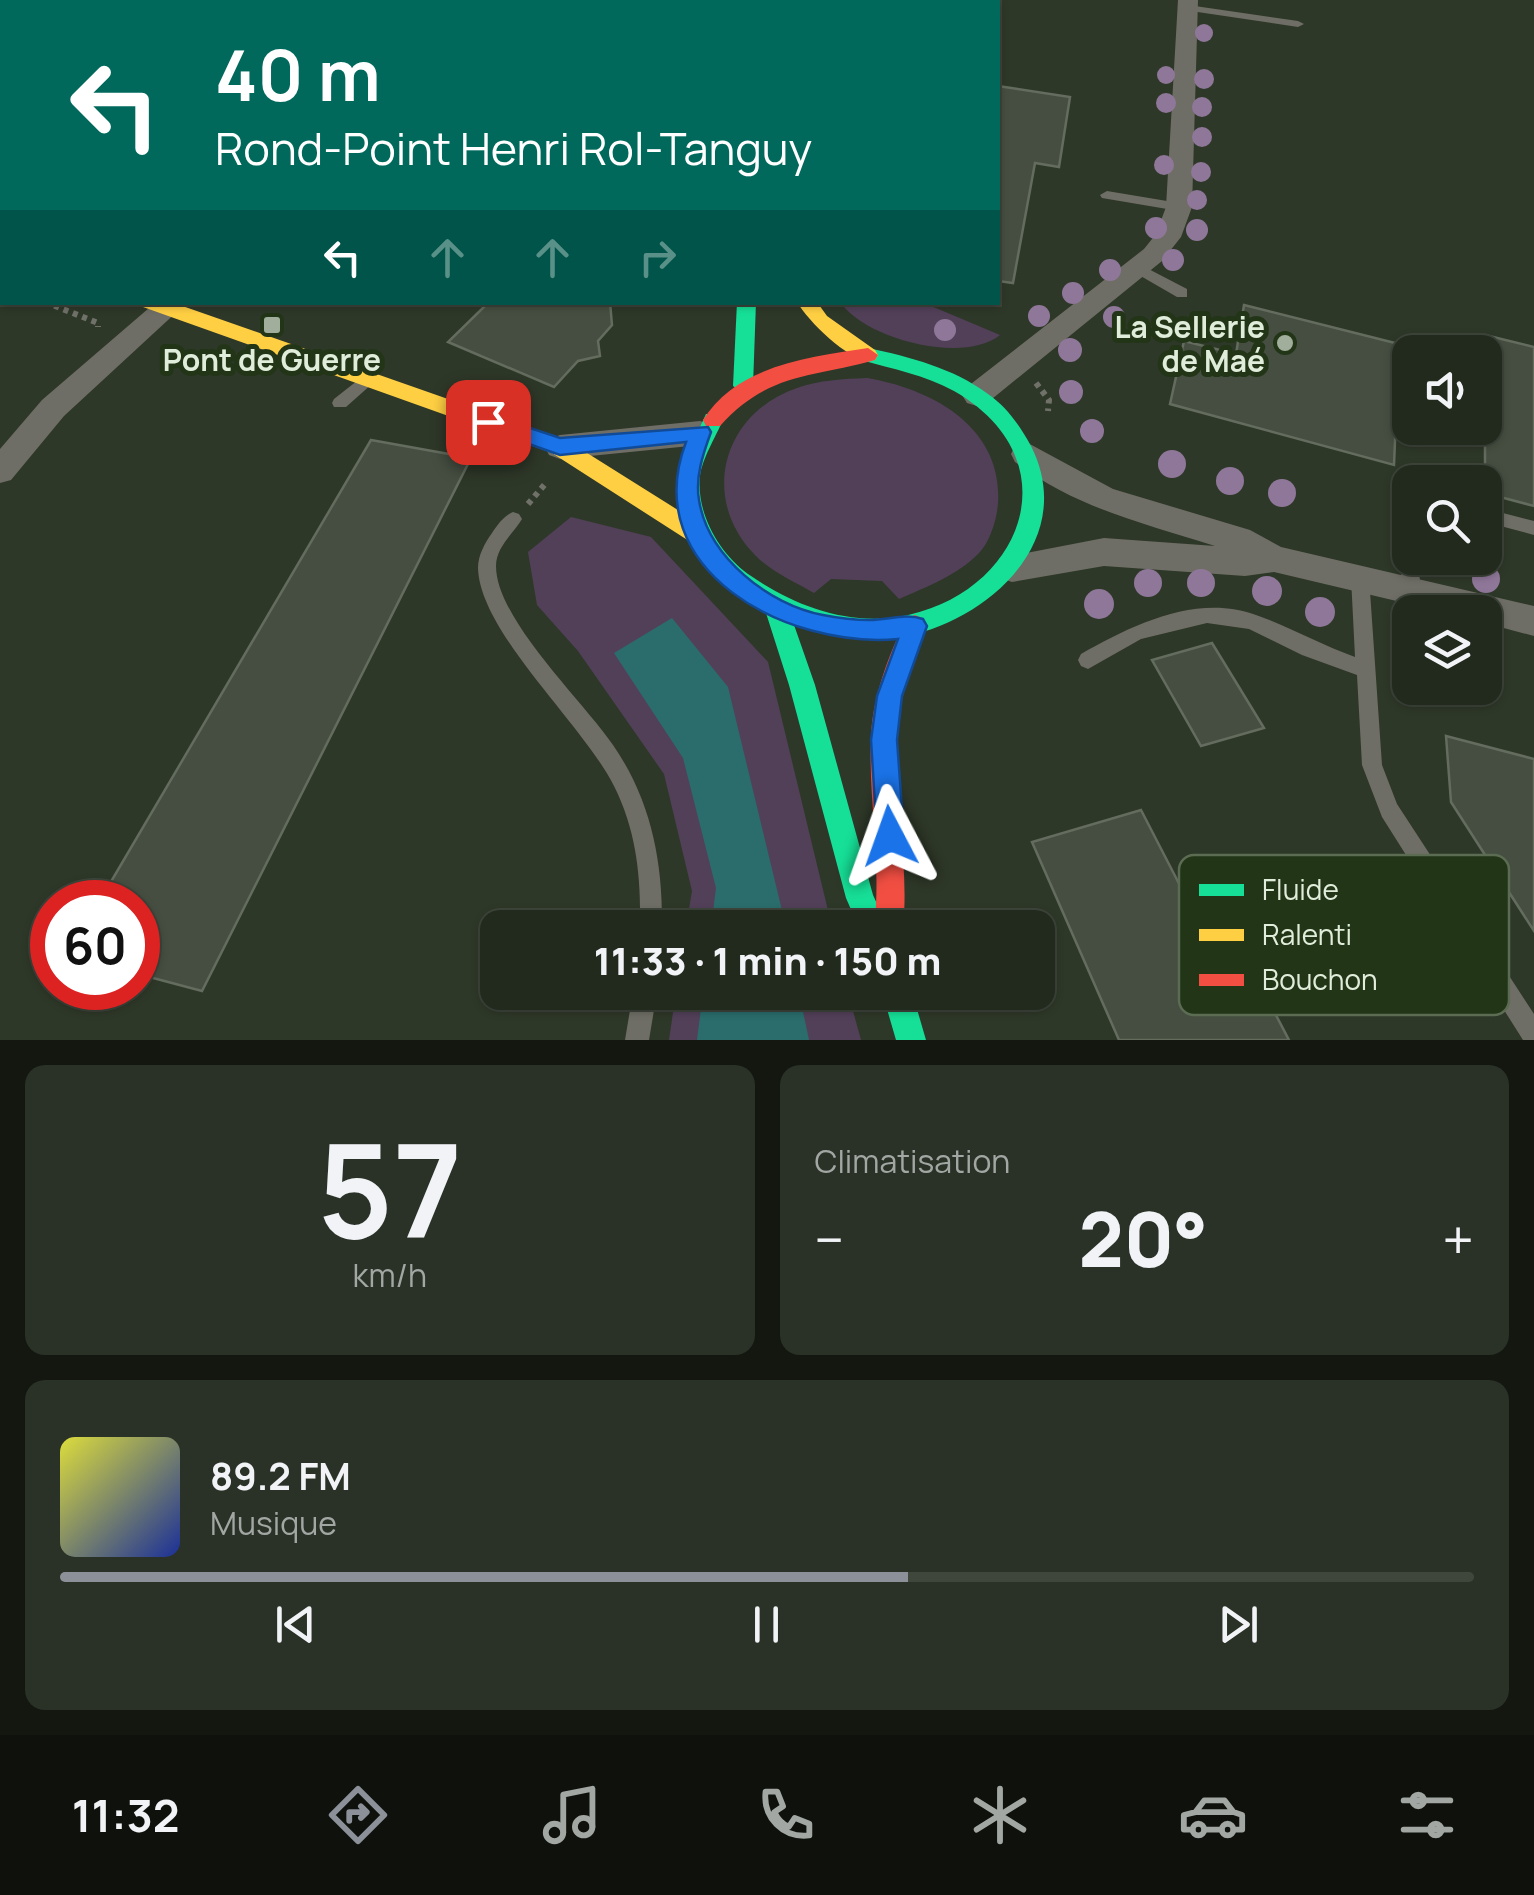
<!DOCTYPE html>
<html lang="fr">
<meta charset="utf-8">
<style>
body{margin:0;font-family:Manrope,sans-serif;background:#2a3227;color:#f1f3f6;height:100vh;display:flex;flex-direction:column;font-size:38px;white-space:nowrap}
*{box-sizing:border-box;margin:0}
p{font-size:32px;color:#a2a7a4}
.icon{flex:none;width:55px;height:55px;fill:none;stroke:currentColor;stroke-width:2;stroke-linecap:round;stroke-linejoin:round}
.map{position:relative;height:1040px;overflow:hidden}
.sheet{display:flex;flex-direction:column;gap:25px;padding:25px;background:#131710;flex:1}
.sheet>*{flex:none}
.banner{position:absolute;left:0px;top:0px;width:1000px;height:305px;box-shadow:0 2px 8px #0004,0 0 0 2px #3f463c;background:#00695c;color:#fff;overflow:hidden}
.tools{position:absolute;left:1392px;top:335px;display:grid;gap:20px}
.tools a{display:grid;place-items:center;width:110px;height:110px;border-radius:20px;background:#222a1e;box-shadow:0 2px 8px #0004,0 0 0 2px #3f463c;font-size:50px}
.speed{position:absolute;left:30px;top:880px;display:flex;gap:20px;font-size:50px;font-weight:700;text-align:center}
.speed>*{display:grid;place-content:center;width:130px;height:130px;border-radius:50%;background:#222a1e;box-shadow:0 2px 8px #0004,0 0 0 2px #3f463c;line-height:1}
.speed .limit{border:15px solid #d22;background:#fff;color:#111}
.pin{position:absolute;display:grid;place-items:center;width:85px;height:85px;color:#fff;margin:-42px;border-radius:20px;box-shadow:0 5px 15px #0006}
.me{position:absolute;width:110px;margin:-55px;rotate:356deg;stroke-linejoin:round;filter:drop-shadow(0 0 8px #0008)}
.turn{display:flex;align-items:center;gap:35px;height:210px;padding:0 50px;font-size:45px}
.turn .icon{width:130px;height:130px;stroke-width:2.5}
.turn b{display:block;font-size:70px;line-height:85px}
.lanes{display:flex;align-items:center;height:95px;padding:0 50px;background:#0003;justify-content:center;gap:50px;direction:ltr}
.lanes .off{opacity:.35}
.big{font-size:75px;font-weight:800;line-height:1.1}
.sheet .widget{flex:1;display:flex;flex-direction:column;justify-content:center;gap:15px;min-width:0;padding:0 35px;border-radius:20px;background:#2a3227}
.sheet .dial{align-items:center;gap:0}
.dial b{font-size:130px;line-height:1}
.song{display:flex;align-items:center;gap:30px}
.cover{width:120px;height:120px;border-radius:15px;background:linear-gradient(135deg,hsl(60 70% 55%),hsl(230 70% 35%))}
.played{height:10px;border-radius:5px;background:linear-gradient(90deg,#8c9099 60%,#3f463c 60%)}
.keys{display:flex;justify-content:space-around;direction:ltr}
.heat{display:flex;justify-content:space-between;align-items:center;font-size:55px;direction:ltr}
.sheet .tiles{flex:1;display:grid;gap:25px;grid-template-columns:1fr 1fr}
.widget:last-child{grid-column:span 2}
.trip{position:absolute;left:480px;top:910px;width:575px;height:100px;border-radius:20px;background:#222a1e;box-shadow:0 2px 8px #0004,0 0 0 2px #3f463c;font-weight:800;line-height:100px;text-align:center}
.menu{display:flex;height:160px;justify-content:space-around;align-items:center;background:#0e110c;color:#a2a7a4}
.menu .icon{width:70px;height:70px}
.menu .current{color:#8c9099}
.menu b{font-size:45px;color:#f1f3f6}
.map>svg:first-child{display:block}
</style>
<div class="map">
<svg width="1534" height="1040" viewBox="0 0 1534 1040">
<rect width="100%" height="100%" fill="#2e3828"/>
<g fill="#524059">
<path d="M841 303H924L1000 335C964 364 867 340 841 303Z"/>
<path d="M867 378C932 389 1003 427 998 503 997 519 990 542 979 553 958 575 926 587 899 599L882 581 831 579 814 593C795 582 770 571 755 555 699 498 723 413 797 388 820 380 843 379 867 378Z"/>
<polygon points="571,517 651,537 768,662 832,927 686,927 692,891 664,774 578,651 537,605 528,552"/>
<polygon points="676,992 848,993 861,1040 669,1040"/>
</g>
<g fill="#2a6d6c">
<polygon points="672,618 728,687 786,927 711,927 716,888 683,758 614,653"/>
<polygon points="703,993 799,993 809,1040 697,1040"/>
</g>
<g fill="#464e41" stroke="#636c5e" stroke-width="2.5">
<polygon points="998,86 1070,97 1059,167 1035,163 1013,283 998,281"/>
<polygon points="489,302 610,302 612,325 598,341 600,356 578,361 554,387 448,342"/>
<polygon points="1244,305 1399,344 1394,465 1170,404 1184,341 1236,354"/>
<polygon points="1485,335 1534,347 1534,506 1485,493"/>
<polygon points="371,440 471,458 202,991 138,974 138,902 99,902"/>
<polygon points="1212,643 1264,728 1201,746 1152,660"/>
<polygon points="1446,736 1534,759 1534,931 1451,802"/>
<polygon points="1141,810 1220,963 1244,954 1289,1040 1119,1040 1032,842"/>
</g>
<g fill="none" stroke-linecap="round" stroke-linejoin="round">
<g stroke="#70726a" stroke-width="6" stroke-dasharray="5 5" stroke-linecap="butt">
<polyline points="45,302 98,323 98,327"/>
<polyline points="1036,383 1049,400 1048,411"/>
<polyline points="528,504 546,483"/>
</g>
<g fill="#6f6e66" fill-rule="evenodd">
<polygon points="1188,5 1298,21 1304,24 1298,27 1184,10 1182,8"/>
<polygon points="1107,191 1179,203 1186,207 1179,211 1102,198 1100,195"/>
<polygon points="1137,263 1187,289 1187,297 1177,297 1132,271 1130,268"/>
<polygon points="367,373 375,379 373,383 346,407 334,407 332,403 334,399"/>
<path d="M513 512 519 514 522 519C513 534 496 547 496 566 496 619 582 700 613 745 651 800 663 861 662 928H640C641 878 637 832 614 786 583 724 480 633 478 568 478 555 485 543 492 533 498 524 504 516 513 512Z"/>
<polygon points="1499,512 1534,521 1534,535 1493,524 1490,519 1493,514"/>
<polygon points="1408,519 1410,558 1419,558 1420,588 1417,594 1411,596 1405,594 1402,588 1399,526 1402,521"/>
<path d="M1360 569 1366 572 1369 577 1382 765 1397 804 1534 1014V1040H1523L1382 817 1362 765 1357 675 1302 655 1249 629 1207 623 1141 639 1088 669 1081 666 1078 660 1081 654C1132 625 1197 593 1256 615 1290 627 1321 645 1355 657L1351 577 1354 572Z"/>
<polygon points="633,992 657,992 649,1040 625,1040"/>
</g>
<g fill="#6f6e66" fill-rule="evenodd">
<polygon points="1178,0 1198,0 1192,207 1181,237 1162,261 987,403 977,406 967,403 962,395 967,387 1144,249 1156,234 1166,207"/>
<rect x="0" y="238" width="2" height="17"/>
<polygon points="156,302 177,302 181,308 64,416 11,480 0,483 0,449 42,400"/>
<polygon points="700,421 711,425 715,433 711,441 700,445 560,459 549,455 545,447 549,439 560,435"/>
<path d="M1026 442 1113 489 1250 530 1281 547 1534 606V636L1485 623V612H1443L1274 572 1245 576 1104 566 1012 582 1000 578 995 568 1000 558 1104 538 1215 546C1143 523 1076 508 1015 462L1011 454 1015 446Z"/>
</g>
<g fill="#16e098" fill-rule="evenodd">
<polygon points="737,302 756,302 753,386 743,393 733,386"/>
<path d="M868 348C910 357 953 368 988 394 1007 407 1020 426 1031 446 1079 541 986 624 897 638 863 644 826 633 793 622L815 685 873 895 888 928H859L846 898 789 685 766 613 718 578 684 527 678 475 706 414H720L723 420C716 436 702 459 700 476 696 513 719 553 748 574 791 604 843 625 898 617 1021 597 1076 461 954 391 925 375 893 369 861 360L858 355Z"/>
<polygon points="882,992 912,992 926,1040 896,1040"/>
</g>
<g fill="#ffcf43" fill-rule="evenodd">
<polygon points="141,302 171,302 568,441 705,527 708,534 705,541 689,541 552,453 143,307"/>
<path d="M797 302H817L827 316 875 350 878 355 875 360C851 365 809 322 797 302Z"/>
</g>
<g fill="#f24e42" fill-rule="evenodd">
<path d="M868 348 878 355 875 360C812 378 768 372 720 426H706L703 420C737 365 810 357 868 348Z"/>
<path d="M915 615 924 619 927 626C914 657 902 690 898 724 891 791 910 859 903 928H874C882 863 868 800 871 736 873 695 889 655 906 619Z"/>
</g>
</g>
<g fill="#8f7799">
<circle cx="1204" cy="33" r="9"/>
<circle cx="1166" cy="75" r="9"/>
<circle cx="1204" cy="79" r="10"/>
<circle cx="1166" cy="103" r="10"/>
<circle cx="1202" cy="107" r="10"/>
<circle cx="1202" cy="137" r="10"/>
<circle cx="1164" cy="165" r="10"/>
<circle cx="1201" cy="172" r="10"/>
<circle cx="1197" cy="200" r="10"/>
<circle cx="1156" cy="228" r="11"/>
<circle cx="1197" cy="230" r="11"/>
<circle cx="1173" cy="260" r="11"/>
<circle cx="1110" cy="270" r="11"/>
<circle cx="1073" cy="293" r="11"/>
<circle cx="1039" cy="316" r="11"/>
<circle cx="1114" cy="317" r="11"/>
<circle cx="945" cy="330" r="11"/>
<circle cx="1070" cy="350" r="12"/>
<circle cx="1071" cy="392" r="12"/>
<circle cx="1092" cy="431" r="12"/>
<circle cx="1172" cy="464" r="14"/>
<circle cx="1230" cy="481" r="14"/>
<circle cx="1282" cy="493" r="14"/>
<circle cx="1486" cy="579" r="14"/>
<circle cx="1148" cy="583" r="14"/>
<circle cx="1201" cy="583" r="14"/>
<circle cx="1267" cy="591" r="15"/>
<circle cx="1099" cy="604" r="15"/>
<circle cx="1320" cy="612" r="15"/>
</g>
<path fill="#1a73e8" stroke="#114b97" stroke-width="2.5" d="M488 414 560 438 708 427 711 432C703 454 695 477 699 500 708 557 769 605 823 615 838 618 855 620 870 620 888 620 906 613 923 619L927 626 902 696 897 740 904 836 900 846 890 850 881 846 877 836 871 740 877 696 898 639C788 649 637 571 686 442L560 455 481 427 477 422 481 416Z"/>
<g fill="#a2ae9c" stroke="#223517" stroke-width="4">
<rect x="262" y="315" width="20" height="20" rx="5"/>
<circle cx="1285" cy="343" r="10"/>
</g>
<g text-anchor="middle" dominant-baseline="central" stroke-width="10" stroke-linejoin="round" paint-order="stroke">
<g font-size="30" font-weight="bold" fill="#e1eddb" stroke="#223517" text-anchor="end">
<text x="1265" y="326">La Sellerie<tspan x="1265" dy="34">de Maé</tspan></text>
<text x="272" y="359" text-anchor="middle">Pont de Guerre</text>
</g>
</g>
<rect x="1179" y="855" width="330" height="160" rx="15" fill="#223517" stroke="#5b6c52" stroke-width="2.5"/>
<rect x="1199" y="884" width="45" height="12" fill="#16e098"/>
<rect x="1199" y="929" width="45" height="12" fill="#ffcf43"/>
<rect x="1199" y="974" width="45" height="12" fill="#f24e42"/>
<g font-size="28" fill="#e1eddb">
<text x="1262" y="900">Fluide</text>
<text x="1262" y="945">Ralenti</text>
<text x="1262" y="990">Bouchon</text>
</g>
</svg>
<div class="tools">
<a><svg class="icon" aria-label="sound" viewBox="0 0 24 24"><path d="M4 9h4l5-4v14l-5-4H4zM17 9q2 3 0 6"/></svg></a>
<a><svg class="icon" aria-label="search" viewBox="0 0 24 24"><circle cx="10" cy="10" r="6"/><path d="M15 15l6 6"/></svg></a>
<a><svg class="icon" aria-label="layers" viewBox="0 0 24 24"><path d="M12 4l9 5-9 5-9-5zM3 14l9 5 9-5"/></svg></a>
</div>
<div class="speed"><div class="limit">60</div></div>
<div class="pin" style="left:488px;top:422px;background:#d93025"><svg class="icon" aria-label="arrive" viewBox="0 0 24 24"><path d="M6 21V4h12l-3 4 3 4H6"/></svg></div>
<svg class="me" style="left:890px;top:836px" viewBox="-20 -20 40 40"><path d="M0-17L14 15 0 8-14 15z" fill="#1a73e8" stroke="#fff" stroke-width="4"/></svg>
<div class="trip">11:33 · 1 min · 150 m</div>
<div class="banner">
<div class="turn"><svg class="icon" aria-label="left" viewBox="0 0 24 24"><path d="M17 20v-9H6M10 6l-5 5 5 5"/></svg><div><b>40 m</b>Rond-Point Henri Rol-Tanguy</div></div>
<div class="lanes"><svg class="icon" aria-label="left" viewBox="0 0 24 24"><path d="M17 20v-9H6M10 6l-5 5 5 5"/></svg><svg class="icon off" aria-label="ahead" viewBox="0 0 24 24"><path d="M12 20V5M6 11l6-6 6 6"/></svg><svg class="icon off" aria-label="ahead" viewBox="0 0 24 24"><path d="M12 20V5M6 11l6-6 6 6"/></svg><svg class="icon off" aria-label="right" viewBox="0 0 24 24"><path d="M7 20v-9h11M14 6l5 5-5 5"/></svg></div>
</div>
</div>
<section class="sheet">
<div class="tiles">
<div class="widget dial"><b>57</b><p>km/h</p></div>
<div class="widget"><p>Climatisation</p>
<div class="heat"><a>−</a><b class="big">20°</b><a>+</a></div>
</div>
<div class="widget">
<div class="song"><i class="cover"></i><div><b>89.2 FM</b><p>Musique</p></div></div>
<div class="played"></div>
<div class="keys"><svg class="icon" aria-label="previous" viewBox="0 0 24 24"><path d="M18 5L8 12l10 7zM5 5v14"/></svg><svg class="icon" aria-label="pause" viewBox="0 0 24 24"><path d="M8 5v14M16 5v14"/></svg><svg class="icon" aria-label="next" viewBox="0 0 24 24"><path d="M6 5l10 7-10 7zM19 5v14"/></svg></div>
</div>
</div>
</section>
<nav class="menu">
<b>11:32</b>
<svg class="icon current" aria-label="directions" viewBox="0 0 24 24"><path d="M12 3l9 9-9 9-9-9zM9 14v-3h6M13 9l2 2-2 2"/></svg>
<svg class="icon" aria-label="music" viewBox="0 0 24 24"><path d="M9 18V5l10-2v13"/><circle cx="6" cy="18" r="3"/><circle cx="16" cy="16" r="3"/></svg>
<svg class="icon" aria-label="phone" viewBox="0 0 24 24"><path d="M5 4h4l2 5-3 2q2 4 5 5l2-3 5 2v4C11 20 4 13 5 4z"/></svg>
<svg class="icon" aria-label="climate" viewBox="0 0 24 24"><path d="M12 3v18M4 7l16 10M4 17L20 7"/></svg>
<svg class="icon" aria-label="car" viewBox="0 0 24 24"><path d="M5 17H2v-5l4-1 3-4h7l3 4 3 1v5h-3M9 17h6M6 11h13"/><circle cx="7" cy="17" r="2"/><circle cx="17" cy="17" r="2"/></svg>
<svg class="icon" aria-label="filters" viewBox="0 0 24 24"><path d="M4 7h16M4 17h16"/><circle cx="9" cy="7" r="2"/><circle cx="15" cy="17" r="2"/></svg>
</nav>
